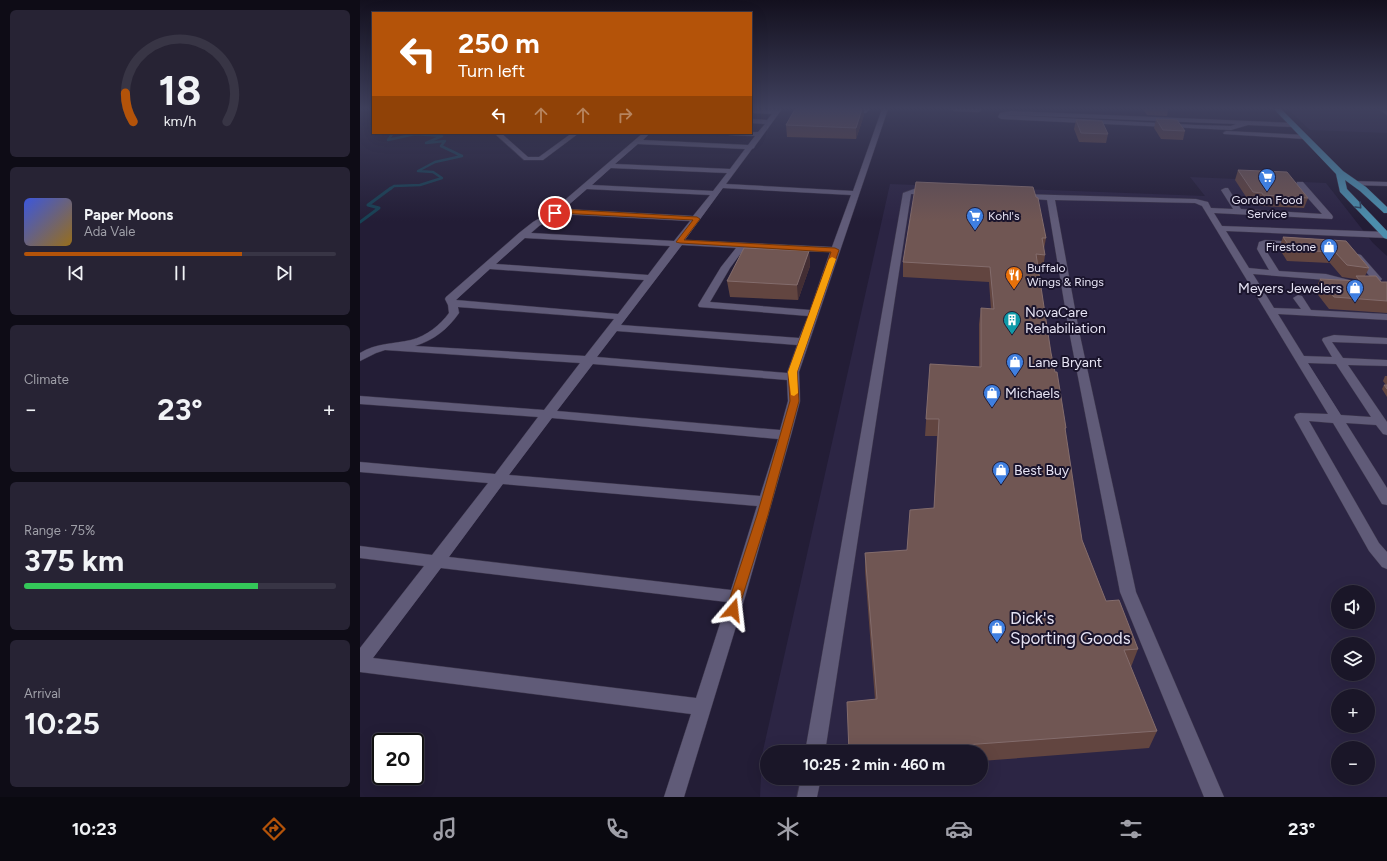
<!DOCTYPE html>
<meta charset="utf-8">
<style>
body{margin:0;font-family:Figtree,sans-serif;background:#272334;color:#f1f3f6;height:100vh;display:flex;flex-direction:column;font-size:15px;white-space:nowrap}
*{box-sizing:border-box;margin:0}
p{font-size:13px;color:#9f9fa8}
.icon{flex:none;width:22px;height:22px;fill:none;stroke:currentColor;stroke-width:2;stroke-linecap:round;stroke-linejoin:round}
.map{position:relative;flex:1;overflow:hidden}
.details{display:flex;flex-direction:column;gap:10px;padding:10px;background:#0e0c16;width:360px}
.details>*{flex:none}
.banner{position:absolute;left:12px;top:12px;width:380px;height:122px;border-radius:0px;box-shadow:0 4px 16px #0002,0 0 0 1px #383545;background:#b45309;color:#fff;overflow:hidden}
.tools{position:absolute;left:971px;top:585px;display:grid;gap:8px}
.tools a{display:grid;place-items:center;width:44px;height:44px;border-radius:50%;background:#1a1628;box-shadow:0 4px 16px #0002,0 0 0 1px #383545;font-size:20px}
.speed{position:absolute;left:12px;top:733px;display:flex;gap:8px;font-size:20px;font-weight:700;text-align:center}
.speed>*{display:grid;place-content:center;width:52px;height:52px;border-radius:50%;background:#1a1628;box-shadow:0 4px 16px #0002,0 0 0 1px #383545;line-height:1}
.speed .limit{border:2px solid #111;border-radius:6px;background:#fff;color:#111}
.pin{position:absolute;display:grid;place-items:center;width:34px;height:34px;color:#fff;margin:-17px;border:2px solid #fff;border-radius:50%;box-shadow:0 1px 4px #0007}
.me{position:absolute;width:44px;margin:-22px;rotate:17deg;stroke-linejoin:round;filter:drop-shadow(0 0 3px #0008)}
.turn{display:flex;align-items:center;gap:14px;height:84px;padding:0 20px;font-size:18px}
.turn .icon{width:52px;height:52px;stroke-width:2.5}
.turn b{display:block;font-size:28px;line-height:34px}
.lanes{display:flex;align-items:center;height:38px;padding:0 20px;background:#0003;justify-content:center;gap:20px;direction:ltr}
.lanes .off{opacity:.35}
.big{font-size:30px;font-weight:700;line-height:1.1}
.details .widget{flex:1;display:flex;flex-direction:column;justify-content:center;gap:6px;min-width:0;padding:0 14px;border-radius:6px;background:#272334}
.details .dial{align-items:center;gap:0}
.dial svg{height:104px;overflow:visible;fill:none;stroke:#383545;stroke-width:7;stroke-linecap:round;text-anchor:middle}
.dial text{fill:#f1f3f6;stroke:none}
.song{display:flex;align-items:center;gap:12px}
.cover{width:48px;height:48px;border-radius:6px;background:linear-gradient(135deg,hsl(230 70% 55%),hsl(40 70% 35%))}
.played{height:4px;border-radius:2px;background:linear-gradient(90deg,#b45309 70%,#383545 70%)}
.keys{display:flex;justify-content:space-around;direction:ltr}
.heat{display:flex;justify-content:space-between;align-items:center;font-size:22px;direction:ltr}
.charge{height:6px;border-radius:3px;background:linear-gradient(90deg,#34c759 75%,#383545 0)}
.trip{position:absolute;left:400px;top:745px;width:228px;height:40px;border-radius:20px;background:#1a1628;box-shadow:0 4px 16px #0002,0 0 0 1px #383545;font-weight:700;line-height:40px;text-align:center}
.menu{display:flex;height:64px;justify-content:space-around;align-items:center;background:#0a0910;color:#9f9fa8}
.menu .icon{width:28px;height:28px}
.menu .selected{color:#b45309}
.menu b{font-size:18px;color:#f1f3f6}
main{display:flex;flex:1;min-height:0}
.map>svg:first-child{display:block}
</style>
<main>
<section class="details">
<div class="widget dial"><svg viewBox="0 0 100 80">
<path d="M14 69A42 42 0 1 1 86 69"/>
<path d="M14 69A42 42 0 0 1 8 47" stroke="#b45309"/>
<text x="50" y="56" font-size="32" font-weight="700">18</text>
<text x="50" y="72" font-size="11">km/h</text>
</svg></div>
<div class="widget">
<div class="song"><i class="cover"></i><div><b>Paper Moons</b><p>Ada Vale</p></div></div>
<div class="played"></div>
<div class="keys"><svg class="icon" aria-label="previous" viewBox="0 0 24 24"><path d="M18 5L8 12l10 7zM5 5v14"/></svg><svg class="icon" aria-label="pause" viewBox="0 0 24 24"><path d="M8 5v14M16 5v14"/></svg><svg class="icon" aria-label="next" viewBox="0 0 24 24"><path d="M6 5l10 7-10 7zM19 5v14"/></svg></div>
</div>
<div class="widget"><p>Climate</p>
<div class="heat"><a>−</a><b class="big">23°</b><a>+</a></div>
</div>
<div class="widget"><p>Range · 75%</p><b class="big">375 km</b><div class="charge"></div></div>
<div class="widget"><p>Arrival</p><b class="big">10:25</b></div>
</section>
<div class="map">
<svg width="1027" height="797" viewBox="0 0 1027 797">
<rect width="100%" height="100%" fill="#231d36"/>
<g fill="#2c2544" fill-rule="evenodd">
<polygon points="931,109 1027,109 1027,133 950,130 931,112"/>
<path d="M830 177 966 183 1013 243 1027 256V797H400L402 755 530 184 845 196ZM978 592H1008V622H978ZM978 644H1008V674H978ZM978 696H1008V726H978ZM978 748H1008V778H978ZM407 752H621V778H407Z"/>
</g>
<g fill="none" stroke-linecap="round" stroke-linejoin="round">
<polyline stroke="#174154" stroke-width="2.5" points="30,189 34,186 60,185 82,178 73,172 58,171 75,162 102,156 81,146 85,141 66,143 82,136 55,134 28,140 33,133"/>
<polyline stroke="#174154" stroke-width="3" points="0,222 19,208 8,205 31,188"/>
<defs>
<g id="minor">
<path d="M391 109H422L395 146 394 148 392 149 366 184 493 191 522 109H528L439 372 440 401 431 435 385 597 324 797H304L331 714 0 672V648L64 566 0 558V546L72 555 128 483 0 472V462L135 474 178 417 0 404V396L184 410 220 363 25 350 16 353 0 361V353C16 343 34 344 51 340 67 336 80 325 89 313L88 305 85 299 86 297 159 233 173 222 192 211 283 133H290L283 140 388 145 395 136 369 135 366 133 398 132 405 124 391 123V119L407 120 412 114 391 113ZM278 144 385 149 370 169 255 164ZM251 168 367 173 353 191 232 185ZM363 188 491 195 472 247 325 240ZM227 189 350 195 333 216 204 209ZM199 214 330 221 314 241 171 233 179 226ZM165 238 310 246 288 275 136 264ZM322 245 376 248 361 267 338 305 339 307 448 316 439 338 261 325ZM384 249 470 252 450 310 350 302 370 268ZM130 269 284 280 258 314 96 300ZM98 307 254 319 225 356 55 346C74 340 88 329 99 313ZM257 331 437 345 427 373 237 357ZM233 364 427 380 428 401 420 430 197 411ZM192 418 418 439 400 496 149 475ZM143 484 397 506 371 590 89 557ZM81 568 367 602 336 698 13 658Z"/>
<polygon points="470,109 510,109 506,113 473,111"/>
<polygon points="591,109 622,109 622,110 619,112 594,111"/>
<polygon points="1018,109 1027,110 1027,115"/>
<path d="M650 111 934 123 937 125 934 127 888 125 871 130 641 119 638 117 640 113ZM645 115H650L876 124 871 126 836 125Z"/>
<polygon points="866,131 945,135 948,137 945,139 864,134 863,133"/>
<polygon points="134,133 141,133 168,157 179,157 212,133 219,133 183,160 164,160"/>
<polygon points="991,181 1027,182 1027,186 994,185 990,183"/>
<path d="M937 182H943L972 215 973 217 972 219 854 213 862 226 1027 232V238L866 231 889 268 909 270 897 249 899 242 905 240 937 242 940 243 941 245 940 247 906 246 905 249 919 271 966 274 993 281 1011 280 1012 279 993 257 998 254 1001 255 1022 279 1017 285 993 287 966 280 893 274 914 308 941 309 933 298 938 295 942 296 951 310 1027 314V320L918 314 944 356 972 357 962 340 963 338 974 335 1027 338V344L972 342 983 358 1027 360V366L988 365 1027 422V435L1023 434 1016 425 986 423 1027 488V505L1022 504 973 423 949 421 1019 543 1027 552V569L1022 567 1009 551 934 417 936 414 940 413 968 414 842 206 835 203 695 200 719 331 776 592 864 797H844L760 592 709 331 687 200 659 198 655 196 659 194 836 199 848 202 851 208 873 209 861 190 865 188H868L881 209 962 214 937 186ZM948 363 976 364 1011 417 981 415Z"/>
<polygon points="554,189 570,190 574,192 570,194 551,194 465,752 445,752 543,193"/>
<polygon points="441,778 461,778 457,797 437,797"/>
</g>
<polygon id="major" points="914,109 921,109 983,171 1006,187 1027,207 1027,213 1024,213 1000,191 985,180 987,189 1027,231 1027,239 1024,238 980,192 976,174"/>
</defs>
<use href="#minor" stroke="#3d374c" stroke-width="1"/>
<use href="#major" stroke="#3d374c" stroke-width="1"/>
<use href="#minor" fill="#605b78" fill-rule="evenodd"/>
<use href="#major" fill="#4c8ead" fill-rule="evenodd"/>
</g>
<g fill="#624540">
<polygon points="783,109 808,109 807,116 787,115"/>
<polygon points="504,115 496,139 427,137 426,125"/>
<polygon points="796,119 825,131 823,140 801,139 794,128"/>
<polygon points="716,120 748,134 746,143 719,142 714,129"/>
<polygon points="878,170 948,198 944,208 900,206 898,203 890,203 875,180"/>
<polygon points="676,197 686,238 684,249 685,255 683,269 678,269 691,353 706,428 705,431 722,540 746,601 778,649 771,667 797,731 789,748 621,761 621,752 489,752 515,700 505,571 505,553 547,550 574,508 577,436 565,436 570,364 619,367 619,324 621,308 631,309 629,282 543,277 543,262"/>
<polygon points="923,237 986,241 1009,268 1005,276 1021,282 1027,282 1027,313 969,309 955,291 960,279 994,281 995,279 982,277 970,263 927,261 919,248"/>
<polygon points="449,251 450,266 438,300 370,297 367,281"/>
<polygon points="1025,376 1027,376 1027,397 1022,389 1024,385 1026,385 1023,381"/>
</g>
<g fill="#432e34">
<polygon points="502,109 504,109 504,115 496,139 496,128"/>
<polygon points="449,251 450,266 438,300 437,285"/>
</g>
<g fill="#705653" stroke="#836c6c">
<polygon points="435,109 502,109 496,128 426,125"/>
<polygon points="796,119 817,120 825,131 803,130"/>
<polygon points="716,120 742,121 748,134 721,133"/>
<polygon points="878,170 927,172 948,198 903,195 902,193 893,192"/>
<polygon points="556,182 673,187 676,197 678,198 686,238 682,238 685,255 676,254 691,353 695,372 697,372 706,428 705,428 722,540 746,601 759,600 778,649 764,650 797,731 508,752 489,752 487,702 517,699 505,553 547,550 550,510 574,508 579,419 566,419 570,364 621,367 621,308 634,309 630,267 543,262"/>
<polygon points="923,237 986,241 1009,268 987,265 975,252 932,250"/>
<polygon points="384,248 449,251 437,285 367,281"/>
<polygon points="996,276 1016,276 1021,282 1027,282 1027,301 974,297 960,279 1000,281"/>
<polygon points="1024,385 1027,385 1027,389"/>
</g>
<defs><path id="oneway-chevron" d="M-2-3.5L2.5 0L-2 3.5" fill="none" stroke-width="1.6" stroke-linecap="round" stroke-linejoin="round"/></defs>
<use stroke="#2e4560" href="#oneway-chevron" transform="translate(999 206) rotate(47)"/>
<linearGradient id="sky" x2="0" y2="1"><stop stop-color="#13101e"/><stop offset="0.49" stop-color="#3f405d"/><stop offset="1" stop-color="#3f405d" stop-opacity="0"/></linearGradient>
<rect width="1027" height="221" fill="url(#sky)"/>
<polygon fill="#b45309" stroke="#753606" points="198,209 337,217 340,219 324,240 475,248 479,250 437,372 439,401 408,515 377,614 373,616 368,614 366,610 397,515 430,401 428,372 471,252 320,243 316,242 333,220 199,213 193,215 193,212"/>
<polygon fill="#f59e0b" points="472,257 476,259 437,372 438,393 434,396 431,395 428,372 469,259"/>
<defs>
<symbol id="supermarket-pin" viewBox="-11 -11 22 30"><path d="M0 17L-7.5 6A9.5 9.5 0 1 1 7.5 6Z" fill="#3f7fe0" stroke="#1a142c"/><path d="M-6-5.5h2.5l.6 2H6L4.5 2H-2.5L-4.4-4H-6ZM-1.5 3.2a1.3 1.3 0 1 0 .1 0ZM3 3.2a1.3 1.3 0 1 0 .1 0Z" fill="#fff"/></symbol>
<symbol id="shop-pin" viewBox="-11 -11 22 30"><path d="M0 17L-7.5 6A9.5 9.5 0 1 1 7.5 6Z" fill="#3f7fe0" stroke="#1a142c"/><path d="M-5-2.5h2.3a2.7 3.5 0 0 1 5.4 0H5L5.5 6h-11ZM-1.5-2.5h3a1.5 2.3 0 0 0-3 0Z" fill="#fff"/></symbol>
<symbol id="restaurant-pin" viewBox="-11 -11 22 30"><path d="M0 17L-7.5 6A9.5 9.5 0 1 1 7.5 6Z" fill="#e8710a" stroke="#1a142c"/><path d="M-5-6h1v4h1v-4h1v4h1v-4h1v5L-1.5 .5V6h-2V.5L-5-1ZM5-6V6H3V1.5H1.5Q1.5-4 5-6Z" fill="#fff"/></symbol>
<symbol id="building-pin" viewBox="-11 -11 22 30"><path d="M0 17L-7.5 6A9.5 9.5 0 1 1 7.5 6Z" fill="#0f9aa8" stroke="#1a142c"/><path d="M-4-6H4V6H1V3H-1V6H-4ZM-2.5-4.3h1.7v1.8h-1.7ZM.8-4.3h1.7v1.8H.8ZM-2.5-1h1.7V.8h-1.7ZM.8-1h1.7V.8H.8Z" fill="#fff"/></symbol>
</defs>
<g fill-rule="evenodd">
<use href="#supermarket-pin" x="897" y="167" width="20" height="27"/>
<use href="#supermarket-pin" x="605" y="206" width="20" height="27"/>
<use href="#shop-pin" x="959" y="237" width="20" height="27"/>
<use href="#restaurant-pin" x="644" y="265" width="20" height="27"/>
<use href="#shop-pin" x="985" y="278" width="20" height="27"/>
<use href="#building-pin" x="642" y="310" width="20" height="27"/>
<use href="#shop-pin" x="645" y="352" width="20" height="27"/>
<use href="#shop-pin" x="622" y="383" width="20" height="27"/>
<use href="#shop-pin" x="631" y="460" width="20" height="27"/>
<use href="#shop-pin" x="627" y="618" width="20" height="27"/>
</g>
<g text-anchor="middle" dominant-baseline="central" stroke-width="4" stroke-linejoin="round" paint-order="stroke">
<g font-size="12" fill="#e6e3f4" stroke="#1a142c" text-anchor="start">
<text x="907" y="200" text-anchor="middle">Gordon Food<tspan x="907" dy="14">Service</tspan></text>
<text x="628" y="216">Kohl's</text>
<text x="956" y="247" text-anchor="end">Firestone</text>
<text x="667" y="268">Buffalo<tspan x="667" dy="14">Wings &amp; Rings</tspan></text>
</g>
<g font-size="14" fill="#e6e3f4" stroke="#1a142c" text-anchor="start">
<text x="982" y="288" text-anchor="end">Meyers Jewelers</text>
<text x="665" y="312">NovaCare<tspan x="665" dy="16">Rehabiliation</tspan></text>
<text x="668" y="362">Lane Bryant</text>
<text x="645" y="393">Michaels</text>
<text x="654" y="470">Best Buy</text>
</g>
<g font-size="17" fill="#e6e3f4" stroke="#1a142c" text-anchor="start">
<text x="650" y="618">Dick's<tspan x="650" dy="20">Sporting Goods</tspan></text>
</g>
</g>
</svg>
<div class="tools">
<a><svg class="icon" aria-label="sound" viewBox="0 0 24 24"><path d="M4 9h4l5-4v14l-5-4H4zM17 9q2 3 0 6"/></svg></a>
<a><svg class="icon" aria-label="layers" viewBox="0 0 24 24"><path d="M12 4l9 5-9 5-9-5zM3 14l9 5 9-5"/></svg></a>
<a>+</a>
<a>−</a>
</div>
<div class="speed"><div class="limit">20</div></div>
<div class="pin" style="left:195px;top:213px;background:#d93025"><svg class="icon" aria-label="arrive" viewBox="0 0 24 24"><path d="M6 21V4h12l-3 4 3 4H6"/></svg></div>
<svg class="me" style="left:373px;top:610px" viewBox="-20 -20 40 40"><path d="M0-17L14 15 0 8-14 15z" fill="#b45309" stroke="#fff" stroke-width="4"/></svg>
<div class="trip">10:25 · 2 min · 460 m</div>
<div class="banner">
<div class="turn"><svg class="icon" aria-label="left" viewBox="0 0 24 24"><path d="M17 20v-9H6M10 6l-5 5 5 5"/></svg><div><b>250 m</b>Turn left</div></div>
<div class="lanes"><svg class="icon" aria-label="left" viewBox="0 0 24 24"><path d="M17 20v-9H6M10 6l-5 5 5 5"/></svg><svg class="icon off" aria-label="ahead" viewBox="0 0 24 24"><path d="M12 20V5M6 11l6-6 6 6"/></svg><svg class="icon off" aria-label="ahead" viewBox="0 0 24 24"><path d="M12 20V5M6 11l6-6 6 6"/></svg><svg class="icon off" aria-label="right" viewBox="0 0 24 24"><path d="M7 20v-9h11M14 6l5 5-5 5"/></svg></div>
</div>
</div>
</main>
<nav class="menu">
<b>10:23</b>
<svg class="icon selected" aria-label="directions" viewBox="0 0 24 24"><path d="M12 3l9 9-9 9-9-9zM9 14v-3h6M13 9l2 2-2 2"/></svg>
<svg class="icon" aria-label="music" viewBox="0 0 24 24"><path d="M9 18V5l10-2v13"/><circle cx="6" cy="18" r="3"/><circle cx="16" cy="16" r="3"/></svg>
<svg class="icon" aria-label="phone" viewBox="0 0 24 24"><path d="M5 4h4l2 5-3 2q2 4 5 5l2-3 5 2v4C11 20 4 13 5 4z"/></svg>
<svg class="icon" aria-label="climate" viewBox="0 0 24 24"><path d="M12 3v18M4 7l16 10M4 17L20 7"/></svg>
<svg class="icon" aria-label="car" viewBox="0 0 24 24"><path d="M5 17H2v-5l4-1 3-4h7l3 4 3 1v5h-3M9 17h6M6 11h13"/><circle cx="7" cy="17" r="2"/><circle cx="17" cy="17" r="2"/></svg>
<svg class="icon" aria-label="filters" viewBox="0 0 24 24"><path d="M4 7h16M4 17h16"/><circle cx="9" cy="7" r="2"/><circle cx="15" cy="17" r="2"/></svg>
<b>23°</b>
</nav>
